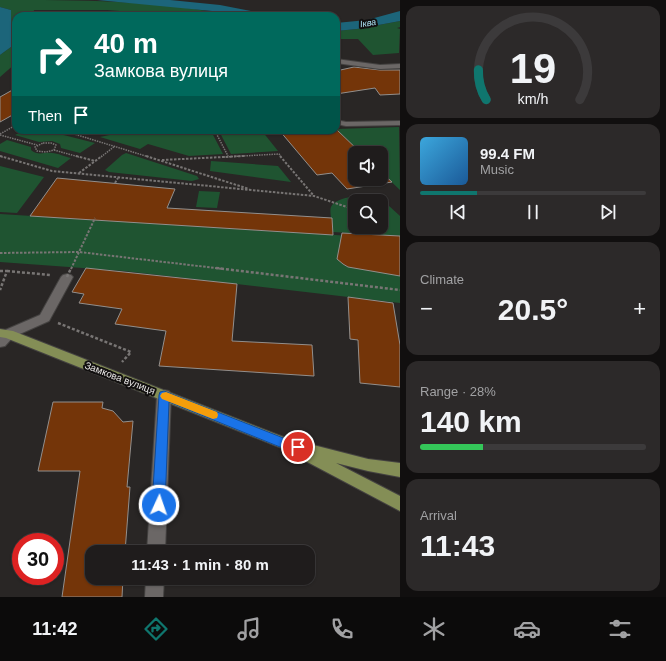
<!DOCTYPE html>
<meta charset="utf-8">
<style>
body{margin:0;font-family:Helvetica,sans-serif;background:#2c2929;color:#f1f3f6;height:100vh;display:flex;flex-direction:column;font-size:15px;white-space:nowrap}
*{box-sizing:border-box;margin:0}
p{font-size:13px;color:#a1a1a3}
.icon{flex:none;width:22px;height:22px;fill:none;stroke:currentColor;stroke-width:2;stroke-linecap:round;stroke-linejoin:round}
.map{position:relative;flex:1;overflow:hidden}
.drawer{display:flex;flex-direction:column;gap:6px;padding:6px;background:#110f0f;width:266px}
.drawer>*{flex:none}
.top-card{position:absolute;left:12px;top:12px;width:328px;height:122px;border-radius:12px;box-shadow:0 1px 3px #0004,0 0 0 1px #3c3a3b;background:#00695c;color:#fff;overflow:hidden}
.buttons{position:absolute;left:348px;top:146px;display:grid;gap:8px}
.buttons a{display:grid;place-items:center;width:40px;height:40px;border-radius:8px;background:#1f1c1c;box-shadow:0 1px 3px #0004,0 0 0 1px #3c3a3b;font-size:20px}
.speed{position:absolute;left:12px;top:533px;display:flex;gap:8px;font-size:20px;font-weight:700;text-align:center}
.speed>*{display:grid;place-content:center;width:52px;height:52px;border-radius:50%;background:#1f1c1c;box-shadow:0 1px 3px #0004,0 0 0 1px #3c3a3b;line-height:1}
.speed .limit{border:6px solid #d22;background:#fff;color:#111}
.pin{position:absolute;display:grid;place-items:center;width:34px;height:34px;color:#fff;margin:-17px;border:2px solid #fff;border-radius:50%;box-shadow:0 1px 4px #0007}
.me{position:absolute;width:44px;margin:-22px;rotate:3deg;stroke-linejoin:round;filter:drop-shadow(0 0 3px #0008)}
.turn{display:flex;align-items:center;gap:14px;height:84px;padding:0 16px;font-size:18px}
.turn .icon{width:52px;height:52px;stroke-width:2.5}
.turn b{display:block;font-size:28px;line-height:34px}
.then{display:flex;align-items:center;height:38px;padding:0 16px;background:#0003;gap:8px;font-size:15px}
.big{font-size:30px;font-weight:700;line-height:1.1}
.drawer .card{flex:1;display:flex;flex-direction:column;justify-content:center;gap:6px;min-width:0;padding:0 14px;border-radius:12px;background:#2c2929}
.drawer .dial{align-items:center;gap:0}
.dial svg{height:104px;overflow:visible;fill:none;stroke:#3c3a3b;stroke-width:7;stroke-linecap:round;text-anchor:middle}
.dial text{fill:#f1f3f6;stroke:none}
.song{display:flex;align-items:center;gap:12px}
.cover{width:48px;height:48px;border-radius:6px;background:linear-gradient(135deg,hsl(200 70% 55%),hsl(210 70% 35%))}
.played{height:4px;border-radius:2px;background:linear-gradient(90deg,#0f766e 25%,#3c3a3b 25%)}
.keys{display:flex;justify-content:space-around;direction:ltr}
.heat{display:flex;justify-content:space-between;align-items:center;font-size:22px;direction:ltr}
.charge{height:6px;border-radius:3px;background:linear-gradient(90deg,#34c759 28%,#3c3a3b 0)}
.trip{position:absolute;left:85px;top:545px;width:230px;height:40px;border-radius:12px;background:#1f1c1c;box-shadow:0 1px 3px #0004,0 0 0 1px #3c3a3b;font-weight:700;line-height:40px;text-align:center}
.tab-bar{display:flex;height:64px;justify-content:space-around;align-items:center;background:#0c0b0b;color:#a1a1a3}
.tab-bar .icon{width:28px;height:28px}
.tab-bar .on{color:#0f766e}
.tab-bar b{font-size:18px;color:#f1f3f6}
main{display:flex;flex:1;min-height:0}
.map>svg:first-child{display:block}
</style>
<main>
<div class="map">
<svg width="400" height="597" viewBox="0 0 400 597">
<rect width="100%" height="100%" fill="#292625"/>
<g fill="#1f5431" fill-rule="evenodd">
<path d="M0 0C78 0 157 0 234 16H183L107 10H34L33 16H16V63L0 77V55L11 47V10L0 7Z"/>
<polygon points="400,21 400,27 397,28 400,29 399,53 373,55 358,39 336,39 336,31 357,29"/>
<polygon points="399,127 400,190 381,172 381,153 361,153 336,129"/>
<polygon points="25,130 44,130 95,143 80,153 61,148 60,144 52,141 39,142 15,135"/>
<polygon points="211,131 223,154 189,156 148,144 140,149 100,137 123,132"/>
<polygon points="219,131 262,131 278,151 231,154"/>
<path d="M7 140 31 147V150C38 156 44 152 52 153 58 153 65 157 71 158L58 168 0 151V144Z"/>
<polygon points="126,153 197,176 199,179 192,181 109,172 105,170 122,155"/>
<polygon points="211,161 278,166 291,182 210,171"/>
<polygon points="0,166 44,177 17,213 0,212"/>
<polygon points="199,191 220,192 217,208 196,207"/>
<path d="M376 194 400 216V236L333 232C333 227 329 211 331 207 336 196 365 195 376 194ZM355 201H381V227H355Z"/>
<polygon points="0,214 400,239 337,257 343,264 348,267 400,274 400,303 124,271 0,262"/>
</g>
<g fill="#1c657a">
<polygon points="97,0 170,0 220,5 276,16 234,16 212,11"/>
<polygon points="0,7 11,10 11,47 0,55"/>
<polygon points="400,11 400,21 357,29 336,31 336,23 367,20"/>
</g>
<g fill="#743509" stroke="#928f8d">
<polygon points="354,67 380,70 400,70 400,94 380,95 375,88 336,94 336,71"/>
<polygon points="16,88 16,113 0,122 0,97"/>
<polygon points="279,130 337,130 361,153 355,153 355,179 381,179 381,172 392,182 347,189 332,173 317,175"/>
<polygon points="57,178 175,189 167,208 332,218 333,235 30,216"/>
<polygon points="342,233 400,236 400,276 348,267 343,264 337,259"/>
<polygon points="86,268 237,284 232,341 312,345 314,376 159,366 166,331 115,324 122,309 79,303 84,294 72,292"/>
<polygon points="348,297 393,303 400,345 400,387 360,383 358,340 350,339"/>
<polygon points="53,402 103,402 102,408 113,411 123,422 133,421 127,487 130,487 125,552 92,552 92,578 123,578 122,597 62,597 80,471 38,471"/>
</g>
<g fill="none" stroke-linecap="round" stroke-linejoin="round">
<defs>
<g id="minor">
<polygon points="336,59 380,65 400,64 400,68 380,69 336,63"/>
<polygon points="336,120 346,122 400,121 400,125 346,126 336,124"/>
<polygon points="67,274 71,275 73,277 49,321 13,337 5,346 0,347 0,335 3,331 40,315 61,277 63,275"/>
<polygon points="164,390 169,391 171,395 165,552 147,552 157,395 159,391"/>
<polygon points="146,578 164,578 163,597 145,597"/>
</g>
<polygon id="major" points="0,329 13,331 286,438 368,459 400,463 400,477 368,471 336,463 400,496 400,511 296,456 294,452 279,447 6,338 0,337"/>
</defs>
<use href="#minor" stroke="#444241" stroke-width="2"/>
<use href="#major" stroke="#444241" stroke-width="2"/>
<g stroke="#787574" stroke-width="1.5" stroke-dasharray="1.5 1" stroke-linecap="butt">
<polyline points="16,115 14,116 16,117"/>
<polyline points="61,130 149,157"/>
<polyline points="215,131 228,156"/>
<polyline points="0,134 16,125"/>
<polyline points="0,135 37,145"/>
<polygon points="43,143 51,143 56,145 54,150 46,152 37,151 35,147"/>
<polyline points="54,150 79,157"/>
<polyline points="0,156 3,157"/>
<polyline points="101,157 115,146"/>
<polyline points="224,157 279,154 281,157"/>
</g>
<g stroke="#787574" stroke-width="2" stroke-dasharray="2.5 1.5" stroke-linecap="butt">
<polyline points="0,156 52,171 314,196 350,208"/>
<polyline points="76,156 95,161"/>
<polyline points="146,156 249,189"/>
<polyline points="280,156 314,196"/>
<polyline points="162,160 244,156"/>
<polyline points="79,173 102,156"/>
<polyline points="115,183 118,178"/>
<polyline points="0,253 79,252 224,269"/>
</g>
<g stroke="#787574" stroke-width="2.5" stroke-dasharray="3 2" stroke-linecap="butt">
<polyline points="216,268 400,290"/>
<polyline points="0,271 7,271 0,290"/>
<polyline points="7,271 50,275"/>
<polyline points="58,323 131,352 122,362"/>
</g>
<use href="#minor" fill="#6b6766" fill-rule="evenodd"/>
<use href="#major" fill="#848e56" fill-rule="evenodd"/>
<polyline stroke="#787574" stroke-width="2" stroke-dasharray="2.5 1.5" stroke-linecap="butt" points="71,269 95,218"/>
<polyline stroke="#787574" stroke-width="2.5" stroke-dasharray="3 2" stroke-linecap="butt" points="67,277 71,268"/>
</g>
<polygon fill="#1a73e8" stroke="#114b97" points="164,391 286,439 302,444 304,447 302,450 298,452 280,447 169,402 165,505 163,509 159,510 154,509 152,505 159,395 160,392"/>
<polygon fill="#f59e0b" points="166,392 217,412 218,415 217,418 213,419 162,399 160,396 162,393"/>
<g text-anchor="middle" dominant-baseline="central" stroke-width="4" stroke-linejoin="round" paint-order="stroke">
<g font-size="9" font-style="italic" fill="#afe7fa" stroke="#110f0f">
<text transform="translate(368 23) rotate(-10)">Іква</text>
</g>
<g font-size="10" fill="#e7e5e4" stroke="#110f0f">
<text transform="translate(120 378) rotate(21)">Замкова вулиця</text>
</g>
</g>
</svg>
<div class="buttons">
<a><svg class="icon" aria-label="sound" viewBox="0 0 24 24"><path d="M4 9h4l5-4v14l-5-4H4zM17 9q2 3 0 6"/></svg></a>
<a><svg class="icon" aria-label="search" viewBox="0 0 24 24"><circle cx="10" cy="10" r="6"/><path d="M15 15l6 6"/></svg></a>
</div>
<div class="speed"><div class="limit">30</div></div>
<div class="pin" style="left:298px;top:447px;background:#d93025"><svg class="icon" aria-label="arrive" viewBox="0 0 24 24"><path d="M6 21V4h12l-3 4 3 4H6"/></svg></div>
<svg class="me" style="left:159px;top:505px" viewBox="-20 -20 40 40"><circle r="17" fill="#1a73e8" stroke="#fff" stroke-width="3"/><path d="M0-11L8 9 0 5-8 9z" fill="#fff"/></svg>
<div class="trip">11:43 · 1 min · 80 m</div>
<div class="top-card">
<div class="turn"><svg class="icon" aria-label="right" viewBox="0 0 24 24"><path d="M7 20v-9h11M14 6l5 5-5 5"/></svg><div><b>40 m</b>Замкова вулиця</div></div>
<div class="then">Then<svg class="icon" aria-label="arrive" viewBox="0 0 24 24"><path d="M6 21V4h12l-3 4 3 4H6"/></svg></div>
</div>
</div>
<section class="drawer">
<div class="card dial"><svg viewBox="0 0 100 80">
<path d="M14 69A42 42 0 1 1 86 69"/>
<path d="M14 69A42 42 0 0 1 8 46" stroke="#0f766e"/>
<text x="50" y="56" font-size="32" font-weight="700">19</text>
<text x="50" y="72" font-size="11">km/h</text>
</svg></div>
<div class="card">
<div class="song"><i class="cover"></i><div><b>99.4 FM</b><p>Music</p></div></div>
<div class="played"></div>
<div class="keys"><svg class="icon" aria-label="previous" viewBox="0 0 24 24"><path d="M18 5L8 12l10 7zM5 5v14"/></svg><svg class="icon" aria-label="pause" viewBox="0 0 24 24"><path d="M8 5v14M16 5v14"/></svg><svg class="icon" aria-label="next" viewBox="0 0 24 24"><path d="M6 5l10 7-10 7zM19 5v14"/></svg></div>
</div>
<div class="card"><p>Climate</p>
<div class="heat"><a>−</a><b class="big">20.5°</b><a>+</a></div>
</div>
<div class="card"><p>Range · 28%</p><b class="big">140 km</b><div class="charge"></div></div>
<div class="card"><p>Arrival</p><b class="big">11:43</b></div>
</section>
</main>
<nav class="tab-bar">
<b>11:42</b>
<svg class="icon on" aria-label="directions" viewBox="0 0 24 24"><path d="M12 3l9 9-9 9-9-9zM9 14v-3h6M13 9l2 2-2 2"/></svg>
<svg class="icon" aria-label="music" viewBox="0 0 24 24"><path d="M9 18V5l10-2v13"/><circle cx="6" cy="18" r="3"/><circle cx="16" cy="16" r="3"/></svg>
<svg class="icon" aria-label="phone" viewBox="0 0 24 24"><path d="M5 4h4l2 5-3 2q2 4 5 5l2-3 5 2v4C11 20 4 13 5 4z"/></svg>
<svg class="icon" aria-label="climate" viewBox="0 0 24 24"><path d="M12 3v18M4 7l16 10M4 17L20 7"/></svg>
<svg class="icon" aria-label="car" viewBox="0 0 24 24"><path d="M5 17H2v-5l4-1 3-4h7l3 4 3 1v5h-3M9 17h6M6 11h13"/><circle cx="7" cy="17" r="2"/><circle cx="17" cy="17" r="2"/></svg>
<svg class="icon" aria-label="filters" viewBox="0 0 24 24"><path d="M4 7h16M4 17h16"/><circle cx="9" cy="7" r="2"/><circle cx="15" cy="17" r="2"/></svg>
</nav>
